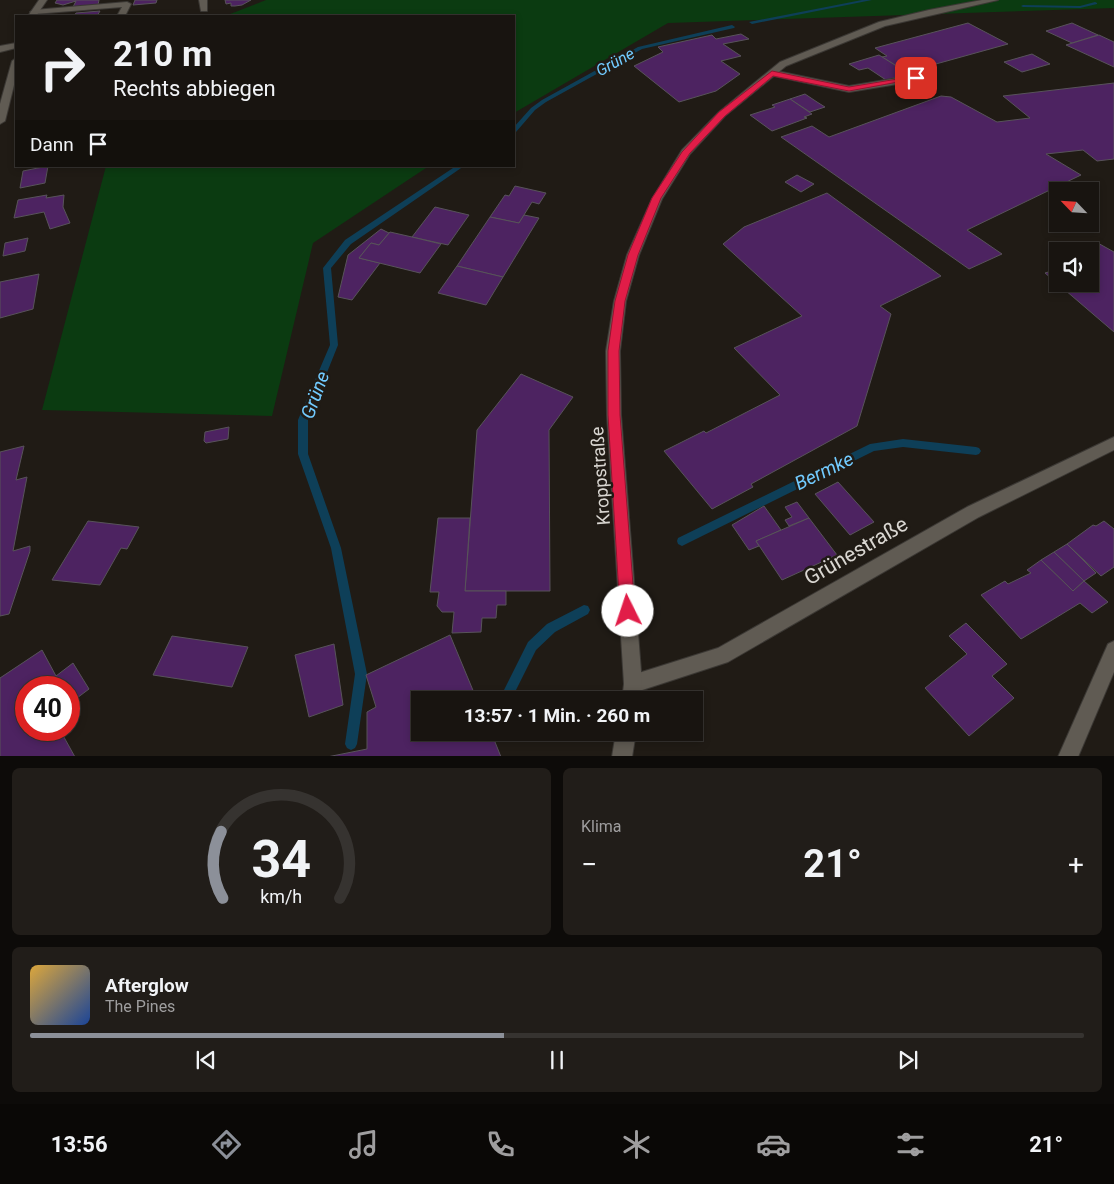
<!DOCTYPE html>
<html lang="de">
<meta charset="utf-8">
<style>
body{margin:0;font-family:Roboto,sans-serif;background:#211d19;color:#f1f3f6;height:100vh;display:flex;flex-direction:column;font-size:19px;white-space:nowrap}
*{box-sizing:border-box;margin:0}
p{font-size:16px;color:#9f9e9f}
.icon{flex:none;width:28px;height:28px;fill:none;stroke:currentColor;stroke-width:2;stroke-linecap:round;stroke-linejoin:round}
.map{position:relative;height:756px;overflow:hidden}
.sheet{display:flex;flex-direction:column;gap:12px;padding:12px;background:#0d0b09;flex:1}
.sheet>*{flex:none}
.top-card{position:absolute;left:15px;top:15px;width:500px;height:152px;border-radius:0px;box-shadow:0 2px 8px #0003,0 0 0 1px #363330;background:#181410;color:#f1f3f6;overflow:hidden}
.needle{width:32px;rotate:295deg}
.fabs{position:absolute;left:1049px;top:182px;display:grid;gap:10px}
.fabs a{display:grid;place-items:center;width:50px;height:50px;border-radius:0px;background:#181410;box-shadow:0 2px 8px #0003,0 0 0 1px #363330;font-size:25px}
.speed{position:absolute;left:15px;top:676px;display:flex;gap:10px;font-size:25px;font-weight:700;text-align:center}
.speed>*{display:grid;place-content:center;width:65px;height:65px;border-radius:50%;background:#181410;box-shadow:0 2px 8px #0003,0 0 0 1px #363330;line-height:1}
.speed .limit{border:8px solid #d22;background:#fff;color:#111}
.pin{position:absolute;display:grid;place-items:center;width:42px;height:42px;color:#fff;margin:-21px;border-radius:10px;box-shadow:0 2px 8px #0006}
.me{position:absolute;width:55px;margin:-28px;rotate:356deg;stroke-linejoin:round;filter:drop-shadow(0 0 4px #0008)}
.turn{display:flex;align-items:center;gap:18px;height:105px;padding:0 15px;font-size:22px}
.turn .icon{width:65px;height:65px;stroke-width:2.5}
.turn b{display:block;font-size:35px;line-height:42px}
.then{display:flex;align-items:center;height:48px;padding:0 15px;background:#0003;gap:10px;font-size:19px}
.big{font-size:38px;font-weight:700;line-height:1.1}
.sheet .card{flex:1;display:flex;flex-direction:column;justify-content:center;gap:8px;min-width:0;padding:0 18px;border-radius:8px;background:#211d19}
.sheet .dial{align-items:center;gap:0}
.dial svg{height:130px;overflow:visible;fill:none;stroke:#363330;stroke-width:7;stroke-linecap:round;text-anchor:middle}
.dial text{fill:#f1f3f6;stroke:none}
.song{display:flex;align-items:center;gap:15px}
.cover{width:60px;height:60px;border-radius:8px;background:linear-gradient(135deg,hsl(40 70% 55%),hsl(220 70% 35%))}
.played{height:5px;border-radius:2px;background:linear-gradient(90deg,#8c9099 45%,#363330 45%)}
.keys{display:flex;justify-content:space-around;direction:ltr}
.heat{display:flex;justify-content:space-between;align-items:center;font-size:28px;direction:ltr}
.sheet .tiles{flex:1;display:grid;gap:12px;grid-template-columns:1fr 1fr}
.card:last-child{grid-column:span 2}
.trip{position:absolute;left:411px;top:691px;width:292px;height:50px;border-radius:0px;background:#181410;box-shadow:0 2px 8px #0003,0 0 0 1px #363330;font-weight:700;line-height:50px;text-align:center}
.dock{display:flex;height:80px;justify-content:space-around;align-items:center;background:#0a0806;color:#9f9e9f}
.dock .icon{width:35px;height:35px}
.dock .on{color:#8c9099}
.dock b{font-size:22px;color:#f1f3f6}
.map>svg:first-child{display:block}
</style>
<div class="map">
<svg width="1114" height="757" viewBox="0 0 1114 757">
<rect width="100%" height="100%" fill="#201b15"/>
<g fill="#0b3b11">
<polygon points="266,0 1114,0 1114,8 668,23 514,113 514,16 225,16"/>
<polygon points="106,166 429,166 313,243 272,416 42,410"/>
</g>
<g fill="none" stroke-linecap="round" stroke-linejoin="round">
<g fill="#0e3f58" fill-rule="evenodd">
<polygon points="862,0 872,0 752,24 749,22"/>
<polygon points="1095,2 1097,3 1097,4 1080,8 1023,7 1021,6 1023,5 1080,6"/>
<polygon points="732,25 735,27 734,28 642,49 546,102 535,110 516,132 514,133 514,127 531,108 542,100 638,47"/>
<polygon points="456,166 464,166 351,244 331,268 338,345 308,420 308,454 341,548 367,674 357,744 355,748 351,750 347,748 345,744 355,674 331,548 298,454 298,420 330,345 323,268 345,240"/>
<polygon points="903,439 976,447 979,448 981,451 979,454 976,455 903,447 874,451 686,544 682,546 678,544 677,541 678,538 870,444"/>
<polygon points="584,605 588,606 590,610 588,614 555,632 536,650 511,700 499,700 528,642 547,624"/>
</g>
</g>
<g fill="#4d2361" stroke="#58535a">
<polygon points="57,0 99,0 98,5 73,7 76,1 63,5 55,3"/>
<polygon points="135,0 157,0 156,3 133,5"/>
<polygon points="225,0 251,0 242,5 235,6 231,6 231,3 226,4"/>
<polygon points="100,11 97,16 74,16 76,13"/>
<polygon points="968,23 1008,44 907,72 882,57 887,56 875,48"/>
<polygon points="1072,23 1098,35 1072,43 1046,31"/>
<polygon points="741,34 749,39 723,44 741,56 721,61 740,74 716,91 679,102 634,66 663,52 658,47 712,35 716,39"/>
<polygon points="1099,35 1114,42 1114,67 1066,45"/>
<polygon points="1032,54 1050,64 1022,72 1004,62"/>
<polygon points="879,55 909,74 886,80 868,68 859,70 849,64"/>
<polygon points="1114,83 1114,159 1097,161 1083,150 1046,154 1081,175 967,230 1002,254 969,269 781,137 812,126 829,137 941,96 951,97 997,122 1030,118 1003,96"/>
<polygon points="805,94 817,102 825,107 810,112 790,99"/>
<polygon points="790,99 812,114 804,117 807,118 772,131 750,115 775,107 772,105"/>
<polygon points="48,166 45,183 20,188 23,171"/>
<polygon points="797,175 814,184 801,192 785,182"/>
<polygon points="515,186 546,193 539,204 532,202 519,223 490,217 505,195 509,196"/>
<polygon points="827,193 941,276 880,306 891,314 857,426 751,484 753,487 712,509 664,451 704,431 706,433 780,395 734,348 802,316 723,244 744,227"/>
<polygon points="47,195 46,198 64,195 63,207 70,223 50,229 44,212 14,218 18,200"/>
<polygon points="435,207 469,215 448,245 412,237"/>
<polygon points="524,215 539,218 503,277 457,266 490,217 519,223"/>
<polygon points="381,229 389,233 379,245 371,243 359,258 380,263 352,300 338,297 348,255"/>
<polygon points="390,232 412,237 441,244 420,273 359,258 371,243 379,245"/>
<polygon points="28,238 25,251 3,256 5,243"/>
<polygon points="1096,242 1114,252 1114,332 1058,284 1090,284 1090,259 1099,256 1083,245"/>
<polygon points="457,266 503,277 486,305 438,293"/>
<polygon points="1058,269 1058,284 1045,273"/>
<polygon points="39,274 33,309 0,318 0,282"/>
<polygon points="521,374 573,397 549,430 550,591 465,591 477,430"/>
<polygon points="229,427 228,439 206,443 204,441 205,432"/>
<polygon points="24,446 16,480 27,477 13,551 30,546 30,551 9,614 0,616 0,452"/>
<polygon points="838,482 874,522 850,535 815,494"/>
<polygon points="797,502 809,518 789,526 785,520 792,517 785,507"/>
<polygon points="764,506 781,530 756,541 759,546 749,550 732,525"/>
<polygon points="438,518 470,518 465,591 506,591 506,605 497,605 496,618 482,618 481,632 452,633 454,612 442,612 437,606 439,592 430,592"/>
<polygon points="809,518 837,555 782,580 756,541"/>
<polygon points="88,521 139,527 127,549 121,548 100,585 52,580"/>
<polygon points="1104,521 1114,529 1114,567 1101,576 1067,544 1093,525 1096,526"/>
<polygon points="1067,544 1096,573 1084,581 1054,552"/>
<polygon points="1054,552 1084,581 1073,591 1041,560"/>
<polygon points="1041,560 1073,591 1084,581 1108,602 1092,613 1080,603 1021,639 981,595 1005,581 1008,584 1031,573 1027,570"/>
<polygon points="966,623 1007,664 992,676 1014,698 969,736 925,688 967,654 949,636"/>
<polygon points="450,635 477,700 420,700 420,732 491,732 501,757 327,757 367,749 367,712 376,707 366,675"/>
<polygon points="172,636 248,647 232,687 153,675"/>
<polygon points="334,644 343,705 309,717 295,655"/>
<polygon points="42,650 56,676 73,663 89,689 69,704 69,688 37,688 34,684 36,688 26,688 26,730 60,730 75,757 0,757 0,678"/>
</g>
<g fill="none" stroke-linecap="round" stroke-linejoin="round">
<defs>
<g id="service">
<polygon points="199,0 207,0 207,11 201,11"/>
<polygon points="127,2 131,4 125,16 117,16 122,7 34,14 30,12 34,10"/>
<polygon points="772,70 849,86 916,75 920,78 916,81 849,92 769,75 768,73"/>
</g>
<g id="minor">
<polygon points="39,0 47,0 36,16 28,16"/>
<polygon points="16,43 16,48 0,52 0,46"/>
<polygon points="16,58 16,77 5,121 0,124 0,104 12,61"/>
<polygon points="1114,437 1114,450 979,517 728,662 633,693 626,691 624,684 626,677 718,648 967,507"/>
<polygon points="1114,641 1114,672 1078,757 1058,757 1108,644"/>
</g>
<g id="tertiary">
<polygon points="982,0 998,0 885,26 786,66 725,116 690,154 662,199 639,255 626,301 620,351 621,415 642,684 640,700 622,700 624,684 607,415 606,351 614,301 627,255 652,199 682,150 719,112 780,62 879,22 929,10"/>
<polygon points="616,732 636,732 632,757 612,757"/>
</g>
</defs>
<use href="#service" stroke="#3b3834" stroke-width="2"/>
<use href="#minor" stroke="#3b3834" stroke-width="2"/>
<use href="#tertiary" stroke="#3b3834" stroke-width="2"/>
<use href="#service" fill="#605b53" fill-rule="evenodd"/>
<use href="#minor" fill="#605b53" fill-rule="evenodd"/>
<use href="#tertiary" fill="#605b53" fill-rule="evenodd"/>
</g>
<polygon fill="#e11d48" stroke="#92132f" points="772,71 849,87 916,76 920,78 849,91 773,76 725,116 690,153 661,198 638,255 625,301 619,351 620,415 635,611 633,616 628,618 622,616 620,611 608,415 608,351 615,301 628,255 652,198 682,152 719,112"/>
<g text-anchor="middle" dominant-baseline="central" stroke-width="5" stroke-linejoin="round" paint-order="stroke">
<g font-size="16" font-style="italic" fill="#72cbff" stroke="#201b15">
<text transform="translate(615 62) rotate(-29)">Grüne</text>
</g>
<g font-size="18" fill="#d9d6d1" stroke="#201b15">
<text transform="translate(600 476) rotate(-94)">Kroppstraße</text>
</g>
<g font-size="19" font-style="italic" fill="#72cbff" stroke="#201b15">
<text transform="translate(315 395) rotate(-70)">Grüne</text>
<text transform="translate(824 471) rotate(-26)">Bermke</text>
</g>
<g font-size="21" fill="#d9d6d1" stroke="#201b15">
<text transform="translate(856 551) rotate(-30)">Grünestraße</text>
</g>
</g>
</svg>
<div class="fabs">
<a><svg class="needle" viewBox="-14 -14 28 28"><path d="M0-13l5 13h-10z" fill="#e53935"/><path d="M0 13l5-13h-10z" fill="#9f9e9f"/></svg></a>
<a><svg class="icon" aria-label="sound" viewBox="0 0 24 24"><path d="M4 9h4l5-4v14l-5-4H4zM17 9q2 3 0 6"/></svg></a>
</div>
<div class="speed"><div class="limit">40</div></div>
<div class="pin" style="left:916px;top:78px;background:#d93025"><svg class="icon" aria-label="arrive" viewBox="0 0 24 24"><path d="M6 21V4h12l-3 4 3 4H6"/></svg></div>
<svg class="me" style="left:628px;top:611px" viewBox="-20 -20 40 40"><circle r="19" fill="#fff"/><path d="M0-13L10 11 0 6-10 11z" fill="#e11d48"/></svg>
<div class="trip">13:57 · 1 Min. · 260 m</div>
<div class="top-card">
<div class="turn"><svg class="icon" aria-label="right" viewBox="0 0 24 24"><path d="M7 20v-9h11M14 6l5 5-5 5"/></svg><div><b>210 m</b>Rechts abbiegen</div></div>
<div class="then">Dann<svg class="icon" aria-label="arrive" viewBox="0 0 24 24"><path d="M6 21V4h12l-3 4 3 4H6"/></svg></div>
</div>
</div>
<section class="sheet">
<div class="tiles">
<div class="card dial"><svg viewBox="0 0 100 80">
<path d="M14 69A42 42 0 1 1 86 69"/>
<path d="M14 69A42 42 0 0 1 13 28" stroke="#8c9099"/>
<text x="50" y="56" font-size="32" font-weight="700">34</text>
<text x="50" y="72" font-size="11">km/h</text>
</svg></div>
<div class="card"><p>Klima</p>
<div class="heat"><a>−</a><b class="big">21°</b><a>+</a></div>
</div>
<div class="card">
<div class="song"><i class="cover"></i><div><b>Afterglow</b><p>The Pines</p></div></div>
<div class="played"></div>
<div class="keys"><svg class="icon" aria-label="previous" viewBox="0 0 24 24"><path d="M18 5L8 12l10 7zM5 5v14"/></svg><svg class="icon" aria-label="pause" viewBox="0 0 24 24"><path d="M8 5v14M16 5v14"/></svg><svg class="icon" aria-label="next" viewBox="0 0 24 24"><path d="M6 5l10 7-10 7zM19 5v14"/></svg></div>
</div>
</div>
</section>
<nav class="dock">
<b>13:56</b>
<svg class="icon on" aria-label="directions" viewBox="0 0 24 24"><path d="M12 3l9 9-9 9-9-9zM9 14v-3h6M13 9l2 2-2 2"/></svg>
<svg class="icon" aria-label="music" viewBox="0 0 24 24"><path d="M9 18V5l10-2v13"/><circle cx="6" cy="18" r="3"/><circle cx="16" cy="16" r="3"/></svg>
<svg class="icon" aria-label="phone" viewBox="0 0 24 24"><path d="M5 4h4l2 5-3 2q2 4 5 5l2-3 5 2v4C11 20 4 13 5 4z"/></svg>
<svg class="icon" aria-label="climate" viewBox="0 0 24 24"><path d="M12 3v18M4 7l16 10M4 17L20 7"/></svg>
<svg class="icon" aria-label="car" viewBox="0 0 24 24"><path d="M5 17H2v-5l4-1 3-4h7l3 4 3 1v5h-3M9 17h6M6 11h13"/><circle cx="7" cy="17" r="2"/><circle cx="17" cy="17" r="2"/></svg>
<svg class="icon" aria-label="filters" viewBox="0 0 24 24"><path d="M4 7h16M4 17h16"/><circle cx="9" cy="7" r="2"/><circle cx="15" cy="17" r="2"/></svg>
<b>21°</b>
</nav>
